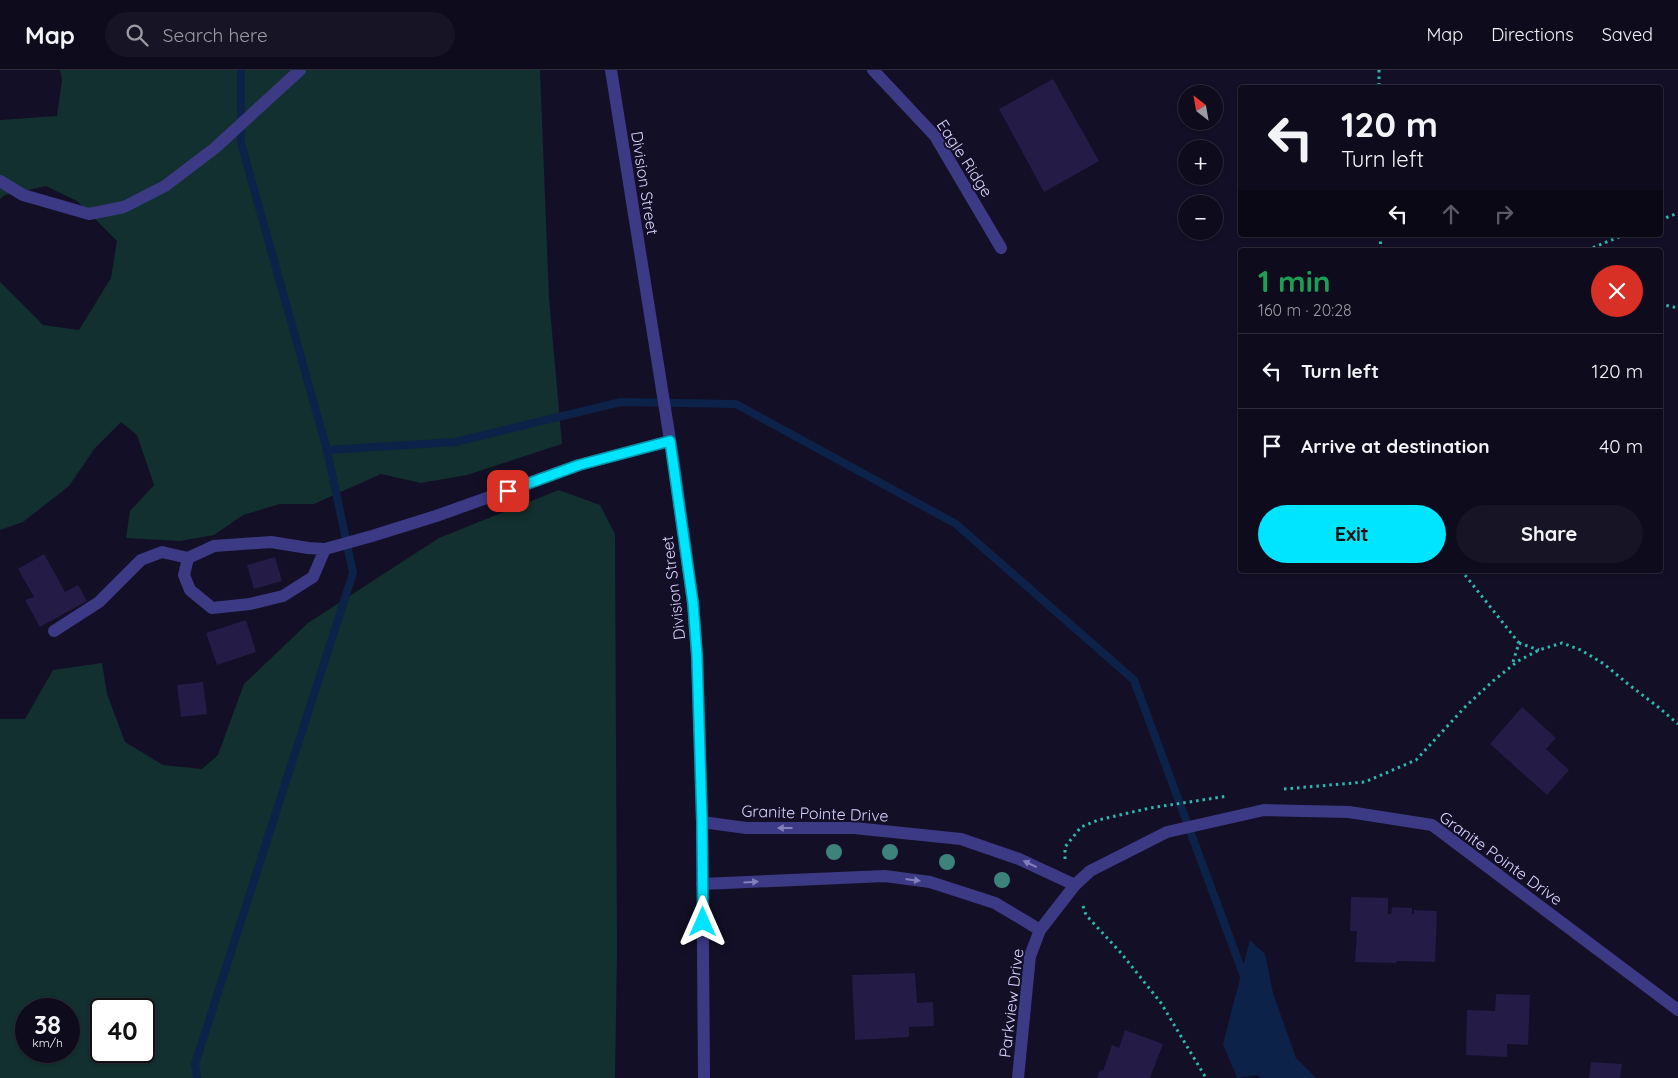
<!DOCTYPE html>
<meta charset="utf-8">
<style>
:root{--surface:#0e0b1c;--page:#171425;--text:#f1f3f6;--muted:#9b9ba3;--line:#2e2b3b;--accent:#00e5ff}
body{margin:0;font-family:Quicksand,sans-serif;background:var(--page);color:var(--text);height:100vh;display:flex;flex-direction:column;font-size:19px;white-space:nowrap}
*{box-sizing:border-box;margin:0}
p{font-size:16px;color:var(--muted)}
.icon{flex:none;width:28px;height:28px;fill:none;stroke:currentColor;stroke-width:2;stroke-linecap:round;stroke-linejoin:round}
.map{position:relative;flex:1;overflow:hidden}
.drawer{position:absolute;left:1238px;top:178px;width:425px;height:325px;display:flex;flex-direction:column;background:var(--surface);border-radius:5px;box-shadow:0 1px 4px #0004,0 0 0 1px var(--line)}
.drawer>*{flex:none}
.guide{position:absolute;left:1238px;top:15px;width:425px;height:152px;border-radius:5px;box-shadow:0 1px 4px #0004,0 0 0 1px var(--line);background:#0e0b1c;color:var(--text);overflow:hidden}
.needle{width:32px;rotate:329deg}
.buttons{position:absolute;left:1178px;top:15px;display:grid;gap:10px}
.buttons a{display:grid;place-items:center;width:45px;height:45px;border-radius:50%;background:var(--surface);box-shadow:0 1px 4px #0004,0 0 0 1px var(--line);font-size:25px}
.speed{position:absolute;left:15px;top:928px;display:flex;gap:10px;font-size:25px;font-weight:700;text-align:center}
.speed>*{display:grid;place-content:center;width:65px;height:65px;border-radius:50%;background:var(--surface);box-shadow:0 1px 4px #0004,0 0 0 1px var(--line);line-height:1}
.speed small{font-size:12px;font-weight:400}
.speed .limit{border:2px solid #111;border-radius:8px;background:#fff;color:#111}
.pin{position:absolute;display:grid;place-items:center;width:42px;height:42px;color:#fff;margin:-21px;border-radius:10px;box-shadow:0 2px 8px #0006}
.me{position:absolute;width:55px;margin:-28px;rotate:0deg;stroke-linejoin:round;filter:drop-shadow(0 0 4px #0008)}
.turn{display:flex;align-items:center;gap:18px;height:105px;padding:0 20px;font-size:22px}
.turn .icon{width:65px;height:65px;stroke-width:2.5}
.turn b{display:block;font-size:35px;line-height:42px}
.lanes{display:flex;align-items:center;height:48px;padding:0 20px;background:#0003;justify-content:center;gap:25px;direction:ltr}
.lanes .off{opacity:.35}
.round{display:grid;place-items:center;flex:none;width:52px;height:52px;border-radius:26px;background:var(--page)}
.head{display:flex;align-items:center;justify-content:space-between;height:85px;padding:0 20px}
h1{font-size:30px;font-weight:700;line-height:38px;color:#1e9e55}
.cta{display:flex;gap:10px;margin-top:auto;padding:10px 20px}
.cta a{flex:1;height:58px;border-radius:30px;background:var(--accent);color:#111;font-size:20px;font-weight:700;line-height:58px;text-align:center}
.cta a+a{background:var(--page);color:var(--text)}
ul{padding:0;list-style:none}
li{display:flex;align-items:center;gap:15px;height:75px;padding:0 20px;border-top:1px solid var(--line)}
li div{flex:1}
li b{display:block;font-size:19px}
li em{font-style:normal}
header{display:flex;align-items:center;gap:30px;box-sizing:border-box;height:70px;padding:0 25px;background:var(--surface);border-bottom:1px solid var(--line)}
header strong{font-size:24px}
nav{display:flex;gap:28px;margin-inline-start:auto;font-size:18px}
.search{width:350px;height:45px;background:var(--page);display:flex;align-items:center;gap:12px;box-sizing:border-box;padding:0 18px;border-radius:28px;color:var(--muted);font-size:19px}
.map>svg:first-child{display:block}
</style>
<header>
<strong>Map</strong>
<div class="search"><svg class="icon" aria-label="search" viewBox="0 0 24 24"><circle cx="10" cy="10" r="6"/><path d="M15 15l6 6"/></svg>Search here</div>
<nav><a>Map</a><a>Directions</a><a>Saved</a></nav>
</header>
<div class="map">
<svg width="1678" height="1008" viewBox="0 0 1678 1008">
<rect width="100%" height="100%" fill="#130f26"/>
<g fill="#12302f" fill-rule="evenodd">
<path d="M60,0H540L549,228L562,374L467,405L421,413L381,404L314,434H280L243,445L214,465L180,471L126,468L130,441L154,415L137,365L121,352L95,378L69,416L23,452L0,460V212L43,255L79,260L111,208L117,171L77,131L46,116L5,125L0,129V50L57,46L62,10Z"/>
<path d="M559,420L600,435L615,464L617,882L615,1008H0V649H25L53,600L102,593L107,624L125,672L163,695L202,699L218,685L244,614L308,553L439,468ZM26,939H69V981H26ZM101,939H144V981H101Z"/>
</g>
<path fill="#0c2248" d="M1250,870L1265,884L1273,923L1296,988L1316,1008H1262L1257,1005L1237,1008L1223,974Z"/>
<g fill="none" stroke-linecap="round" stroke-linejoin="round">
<g stroke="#0c2248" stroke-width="8">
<path d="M327,380L455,372L621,332L736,334L956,454L1134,610L1245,909"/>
<path d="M197,1008L195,994L353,503L327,380L241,73V0"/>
</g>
</g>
<g fill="#241b47">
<path d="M1053,9L1099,91L1044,122L999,39Z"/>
<path d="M44,484L65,522L78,515L87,531L40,557L25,530L34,527L18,499Z"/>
<path d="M275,487L282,511L254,519L247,495Z"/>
<path d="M246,550L256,582L217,595L206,563Z"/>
<path d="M203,612L207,644L181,647L177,615Z"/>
<path d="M1522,637L1556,668L1546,679L1569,700L1547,725L1490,674Z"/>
<path d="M1351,827L1388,828V844H1391L1392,837L1412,838V844H1414V840L1437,841L1435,892L1397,891L1396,893L1355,892L1357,861H1350Z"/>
<path d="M915,903L917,933L933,932L934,956L909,957V967L855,970L852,905Z"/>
<path d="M1496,924L1530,925L1528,975L1507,974V987L1466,985L1467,940L1495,941Z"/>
<path d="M1125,960L1163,974L1150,1008H1097L1100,1000L1103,1001L1112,975L1119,978Z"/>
<path d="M1591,992L1622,994L1620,1008H1589Z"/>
</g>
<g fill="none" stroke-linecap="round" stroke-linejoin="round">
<g stroke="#2fb8b0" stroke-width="3" stroke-dasharray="2.5 4" stroke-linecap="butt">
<path d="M1379,0V18"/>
<path d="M1660,150L1678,143"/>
<path d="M1380,165L1381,180"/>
<path d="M1587,180L1624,165"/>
<path d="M1660,234L1678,238"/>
<path d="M1461,500L1519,573L1512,595"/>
<path d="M1519,573L1539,580"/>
<path d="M1284,719L1365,712L1416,690L1466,636L1493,611L1518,591L1539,580L1562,573L1581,580L1604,594L1628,614L1657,636L1678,654"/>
<path d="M1065,789V777L1081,757L1098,750L1150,738L1228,726"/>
<path d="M1083,836L1086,845L1121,883L1161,933L1206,1008"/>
</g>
<g stroke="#3d3a85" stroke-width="12">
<path d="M873,0L935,66L1001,178"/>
<path d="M0,111L23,125L89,144L124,137L165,116L215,78L300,0"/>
<path d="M325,479L313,507L283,526L250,534L212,538L190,520L184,505L188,488L214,476L271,472L308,478L325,479L372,466L436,446L579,395L670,371"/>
<path d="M54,561L99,532L141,490L162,482L188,488"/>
</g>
<g stroke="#3d3a85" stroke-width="12">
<path d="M702,752L746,758H854L961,769L1019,789L1075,815"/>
<path d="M702,814L885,806L930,812L995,833L1040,860"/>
<path d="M1018,1008L1030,886L1040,860L1075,815L1090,801L1167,762L1264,740L1349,742L1432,755L1678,940"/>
</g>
<path stroke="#3d3a85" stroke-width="12" d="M611,0L674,395L693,533L697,587L702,752L704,1008"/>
</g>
<g fill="#3d827b">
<circle cx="834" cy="782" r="8"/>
<circle cx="890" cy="782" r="8"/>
<circle cx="947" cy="792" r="8"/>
<circle cx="1002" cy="810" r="8"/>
</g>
<defs><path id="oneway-solid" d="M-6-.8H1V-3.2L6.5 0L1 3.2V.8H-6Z" transform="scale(1.25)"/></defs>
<g fill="#837fbc">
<use href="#oneway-solid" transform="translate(785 758) rotate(180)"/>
<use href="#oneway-solid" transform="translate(1030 794) rotate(-155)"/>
<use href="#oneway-solid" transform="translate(913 810) rotate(7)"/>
<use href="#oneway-solid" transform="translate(751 812) rotate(-3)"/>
</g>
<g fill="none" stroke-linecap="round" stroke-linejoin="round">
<g stroke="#0095a6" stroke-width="12">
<path id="route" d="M508,421L579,395L670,371L693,533L697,586L702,752L703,852"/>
</g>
<use href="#route" stroke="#00e5ff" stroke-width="9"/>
</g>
<g text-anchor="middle" stroke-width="4" stroke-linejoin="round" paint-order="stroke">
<g font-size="16" fill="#d9d4ff" stroke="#130f26">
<text transform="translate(965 88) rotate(57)" y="6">Eagle Ridge</text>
<text transform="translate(645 113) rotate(81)" y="6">Division Street</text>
<text transform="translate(673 518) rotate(-97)" y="6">Division Street</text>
<text transform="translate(815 743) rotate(2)" y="6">Granite Pointe Drive</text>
<text transform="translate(1501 788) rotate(36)" y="6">Granite Pointe Drive</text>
<text transform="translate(1011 933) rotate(-83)" y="6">Parkview Drive</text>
</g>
</g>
</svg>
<div class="buttons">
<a><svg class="needle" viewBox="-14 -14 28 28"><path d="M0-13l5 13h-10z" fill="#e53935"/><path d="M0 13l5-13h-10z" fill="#9b9ba3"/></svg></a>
<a>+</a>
<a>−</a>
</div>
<div class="speed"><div>38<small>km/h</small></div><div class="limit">40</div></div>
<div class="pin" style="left:508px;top:421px;background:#d93025"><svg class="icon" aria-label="arrive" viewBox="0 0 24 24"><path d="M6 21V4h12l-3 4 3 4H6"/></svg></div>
<svg class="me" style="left:703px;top:852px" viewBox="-20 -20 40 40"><path d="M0-17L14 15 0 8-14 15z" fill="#00e5ff" stroke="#fff" stroke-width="4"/></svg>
<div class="guide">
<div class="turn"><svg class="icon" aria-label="left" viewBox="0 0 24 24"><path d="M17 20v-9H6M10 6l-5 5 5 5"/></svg><div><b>120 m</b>Turn left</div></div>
<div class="lanes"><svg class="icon" aria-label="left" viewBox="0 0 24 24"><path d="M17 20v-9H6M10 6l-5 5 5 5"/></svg><svg class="icon off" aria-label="ahead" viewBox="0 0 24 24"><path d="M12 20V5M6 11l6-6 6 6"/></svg><svg class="icon off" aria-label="right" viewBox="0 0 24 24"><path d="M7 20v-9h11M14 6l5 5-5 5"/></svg></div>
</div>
<section class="drawer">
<div class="head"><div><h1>1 min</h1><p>160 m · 20:28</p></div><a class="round" style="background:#d93025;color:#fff"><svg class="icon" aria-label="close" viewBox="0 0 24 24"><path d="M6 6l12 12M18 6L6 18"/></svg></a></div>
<ul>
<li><svg class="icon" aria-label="left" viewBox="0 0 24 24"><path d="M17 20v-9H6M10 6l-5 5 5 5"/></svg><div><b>Turn left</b></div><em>120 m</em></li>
<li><svg class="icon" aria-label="arrive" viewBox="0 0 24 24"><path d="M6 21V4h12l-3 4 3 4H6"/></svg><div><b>Arrive at destination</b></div><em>40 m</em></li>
</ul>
<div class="cta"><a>Exit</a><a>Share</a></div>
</section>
</div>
